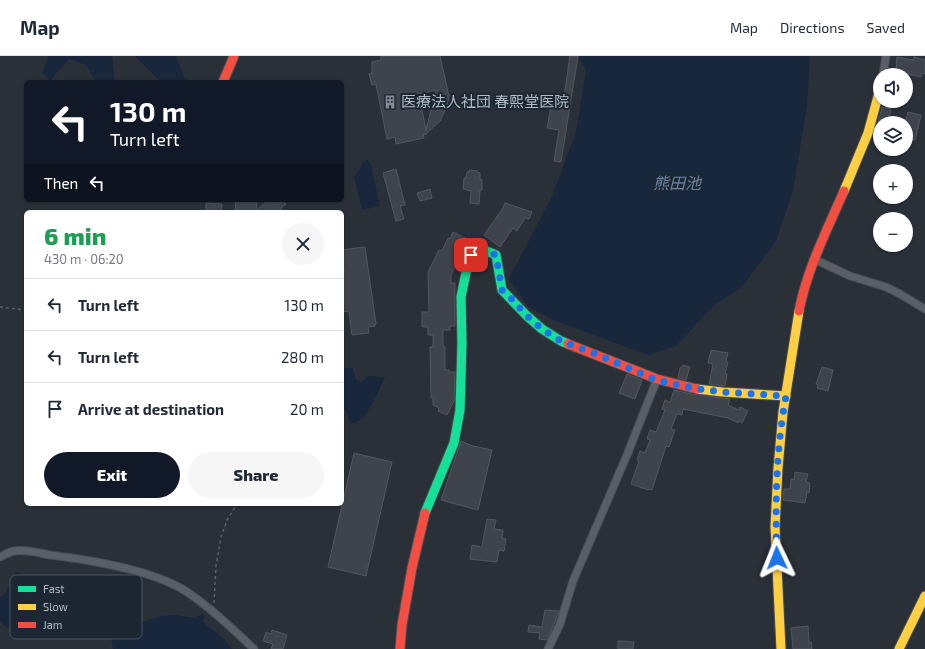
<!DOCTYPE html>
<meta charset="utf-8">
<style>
:root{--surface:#fff;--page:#f6f6f7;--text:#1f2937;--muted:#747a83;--line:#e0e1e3;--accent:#111827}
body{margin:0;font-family:"Exo 2","Noto Sans JP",sans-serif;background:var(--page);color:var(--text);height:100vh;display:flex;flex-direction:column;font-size:15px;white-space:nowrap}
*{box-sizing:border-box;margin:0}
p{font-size:13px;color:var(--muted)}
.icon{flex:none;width:22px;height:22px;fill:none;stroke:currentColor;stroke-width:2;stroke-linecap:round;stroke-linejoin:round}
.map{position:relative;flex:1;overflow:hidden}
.side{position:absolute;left:24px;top:154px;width:320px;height:296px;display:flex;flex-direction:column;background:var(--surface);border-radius:6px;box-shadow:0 1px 3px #0004}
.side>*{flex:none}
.guide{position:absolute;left:24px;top:24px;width:320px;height:122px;border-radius:6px;box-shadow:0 1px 3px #0004;background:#111827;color:#fff;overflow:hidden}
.fabs{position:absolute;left:873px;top:12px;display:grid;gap:8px}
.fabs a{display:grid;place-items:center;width:40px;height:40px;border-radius:50%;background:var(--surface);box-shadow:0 1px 3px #0004;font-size:20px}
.pin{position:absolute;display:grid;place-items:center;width:34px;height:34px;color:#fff;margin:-17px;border-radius:8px;box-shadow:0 2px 6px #0006}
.me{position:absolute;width:44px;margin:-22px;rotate:358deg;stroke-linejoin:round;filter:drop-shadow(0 0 3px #0008)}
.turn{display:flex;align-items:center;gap:14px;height:84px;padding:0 20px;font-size:18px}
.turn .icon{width:52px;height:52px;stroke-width:2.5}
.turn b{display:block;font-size:28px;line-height:34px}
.then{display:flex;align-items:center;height:38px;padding:0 20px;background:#0003;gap:8px;font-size:15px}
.round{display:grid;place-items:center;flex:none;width:42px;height:42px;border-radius:21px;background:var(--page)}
.overview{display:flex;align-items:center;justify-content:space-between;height:68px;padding:0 20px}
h1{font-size:24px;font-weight:800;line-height:30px;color:#1e9e55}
.primary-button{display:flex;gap:8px;margin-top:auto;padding:8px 20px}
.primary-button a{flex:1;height:46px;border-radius:24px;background:var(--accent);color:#fff;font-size:16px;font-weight:800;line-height:46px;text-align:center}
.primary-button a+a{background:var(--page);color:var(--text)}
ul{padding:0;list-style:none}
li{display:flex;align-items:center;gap:12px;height:52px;padding:0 20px;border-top:1px solid var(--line)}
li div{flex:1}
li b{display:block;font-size:15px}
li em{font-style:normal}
header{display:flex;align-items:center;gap:24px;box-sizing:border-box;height:56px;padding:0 20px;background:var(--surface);border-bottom:1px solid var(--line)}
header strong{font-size:19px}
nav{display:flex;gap:22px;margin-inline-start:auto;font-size:14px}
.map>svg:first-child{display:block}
</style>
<header>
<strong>Map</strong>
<nav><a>Map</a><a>Directions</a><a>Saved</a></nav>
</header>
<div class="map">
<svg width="925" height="593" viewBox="0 0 925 593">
<rect width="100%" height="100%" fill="#2a3038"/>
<g fill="#19273c">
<path d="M49,0H112L115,26H96L86,9L69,3L50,25L42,16Z"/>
<path d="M135,0H176L185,23L189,26H161Z"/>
<path d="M577,0H810L807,50L793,135L776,185L742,231L714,249L676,290L648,299L556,265L528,251L509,223L552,140L576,76L586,14Z"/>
<path d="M368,104L371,109L380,150L362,154L354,121L361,111L362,106Z"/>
<path d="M342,312H353L356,324L362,326L368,320L385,321C380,332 370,356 361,363C358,367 354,367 350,368L346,355L342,350Z"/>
<path d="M15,516L24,519L23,523L28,525L27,529L29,532L7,572L0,566V541L5,538L9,530L14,529L17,526Z"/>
<path d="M202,558L204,561L203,566L224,583L232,593H113L111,582L116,576L160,560L176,559L195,562Z"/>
</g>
<g fill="#3f444c" stroke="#52575f" fill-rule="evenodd">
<path d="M381,0H440L449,40L447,50L440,65L425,79V78H423L424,82L396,88L395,81L387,83L376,28L372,29L369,18L372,17V6L381,4ZM436,34L426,74L419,38Z"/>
<path d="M570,0H578L561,106L554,105L559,74L547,72L552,45L563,47Z"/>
<path d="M897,1L913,4L914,1L925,4V18L922,17L921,21L896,15Z"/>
<path d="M882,51L891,53L888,67H878Z"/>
<path d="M908,56L921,59L915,84L906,82V61H907Z"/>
<path d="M396,113L405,149L400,150L404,163L396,165L383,117Z"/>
<path d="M469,114L477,115V116L480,117V123L482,124V134H480L479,148L470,147L471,135L463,133L464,122H466L467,116H469Z"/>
<path d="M430,133L432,142L420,145L417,137Z"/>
<path d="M236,144H257L256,155L235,156Z"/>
<path d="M268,144H282L286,148L281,152V156L256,155Z"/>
<path d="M206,147L222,148L221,156H206Z"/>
<path d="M505,147L532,156L529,163L525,162L517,175L513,172L500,191L484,179L503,152Z"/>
<path d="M453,176L471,185L465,198L462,196L451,219V227H455V270H450V274H443V291H445V314H449V316H455L454,345L447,359L438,355L439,352L433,349V342H431L430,291H433V279H428V271H422V256H429L428,216L439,194L442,195L448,182L450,183Z"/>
<path d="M365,191L376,268L374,269L375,270L368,271L369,277L352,279L349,255L342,256V217L344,216L342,194Z"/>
<path d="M711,294L728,297L726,305L728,306L725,318H727L725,330L709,328L713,308L708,307Z"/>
<path d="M683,309L690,311L686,324L678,322L680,312Z"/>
<path d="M822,311L833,314L828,335L817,332L818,329L816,328Z"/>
<path d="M627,318L642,324L635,343L619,337Z"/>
<path d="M674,334L691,338L730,343L728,349L739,354L740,351L748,355L742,367L739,365L738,367L728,362L683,353L682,359L677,358L671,373L675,374L669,391L666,390L652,434L648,433V434L631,428L639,405L637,404L640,395L645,397L650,384L647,383L650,374L656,376L665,354L662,353L665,344L670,346Z"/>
<path d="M461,385L473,390L492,394L478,454L441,444Z"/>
<path d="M354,397L392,406L366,520L328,511Z"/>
<path d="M795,416L808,418L806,426L810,427L809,437L807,436L805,447L783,444L784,433H790L791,423L794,424Z"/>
<path d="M487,463L496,464L494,473L503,474L502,482L506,483L504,495L499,494L497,506L470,503L472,489L482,491Z"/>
<path d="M545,554L559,555L555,566L547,584L539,583L540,577L528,576L529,569L542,571Z"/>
<path d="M808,570L809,586H811L812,593H793L791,572Z"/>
<path d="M272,574L287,579L283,593H271L273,588L263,585L266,576L271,578Z"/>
<path d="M618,585H620L634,586L633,593H618Z"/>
</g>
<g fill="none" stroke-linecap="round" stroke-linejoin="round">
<g stroke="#484c55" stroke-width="9">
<g id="street">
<path d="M883,19L886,0"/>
<path d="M814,203L850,220L886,231L900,238L925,253"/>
<path d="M0,501C4,499 9,496 14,495C26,493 39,497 50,499C90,504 154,514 187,536C211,552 233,573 254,593"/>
<path d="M548,593L560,568L573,525L627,399L657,323"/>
</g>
</g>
<g stroke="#484c55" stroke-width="11">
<path id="fast" d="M425,457L454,387L460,354L462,287L461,241L468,207L471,199C483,192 484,194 496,199L502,234L527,260L542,273L561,285L568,288"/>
</g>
<g stroke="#484c55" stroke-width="11">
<g id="slow">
<path d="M844,135L868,77L880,33"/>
<path d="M697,333L722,336L786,340"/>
<path d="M781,593L775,471L778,412L783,356L799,255"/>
<path d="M899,593L925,540"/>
</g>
</g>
<g stroke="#484c55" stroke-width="11">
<g id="jam">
<path d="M223,26L234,0"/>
<path d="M799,255C807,213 827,174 844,135"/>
<path d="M568,288L657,323L697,333"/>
<path d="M400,593L402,569L412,512L425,457"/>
</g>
</g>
<g stroke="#5c6268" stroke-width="1.5" stroke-dasharray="3 3" stroke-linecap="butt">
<path d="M0,251L26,254"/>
<path d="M214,547L216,510L221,481L227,464L237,448"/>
</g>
<use href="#street" stroke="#5a5e66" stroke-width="7"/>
<use href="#fast" stroke="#16e098" stroke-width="9"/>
<use href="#slow" stroke="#ffcf43" stroke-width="9"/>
<use href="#jam" stroke="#f24e42" stroke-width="9"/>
</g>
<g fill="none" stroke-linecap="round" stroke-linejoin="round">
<path stroke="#1a73e8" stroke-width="7" stroke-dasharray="0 12.6" d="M471,199L480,194L487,195L496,199L502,234L509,240L527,260L542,273L561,285L596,298L656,324L692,332L722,336L786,340C776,393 775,448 777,502"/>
</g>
<defs>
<g id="building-bare" transform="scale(1.08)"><path d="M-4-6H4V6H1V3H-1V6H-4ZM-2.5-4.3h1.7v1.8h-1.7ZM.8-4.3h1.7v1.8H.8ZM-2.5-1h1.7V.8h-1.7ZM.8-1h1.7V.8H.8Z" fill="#848b96" stroke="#1d2633" stroke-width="2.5" paint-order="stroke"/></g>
</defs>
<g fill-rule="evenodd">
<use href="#building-bare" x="390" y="46"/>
</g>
<g text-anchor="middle" stroke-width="4" stroke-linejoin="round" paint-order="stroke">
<g font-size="15" fill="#b4bcc9" stroke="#1d2633" text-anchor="start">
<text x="401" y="51">医療法人社団 春熙堂医院</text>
</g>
<g font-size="16" font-style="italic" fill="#6d86a8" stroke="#1d2633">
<text x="677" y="133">熊田池</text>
</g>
</g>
<rect x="10" y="519" width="132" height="64" rx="6" fill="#1d2633" stroke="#4a5360" stroke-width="1"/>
<rect x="18" y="530" width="18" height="6" fill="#16e098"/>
<rect x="18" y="548" width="18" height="6" fill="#ffcf43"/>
<rect x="18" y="566" width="18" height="6" fill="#f24e42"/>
<g font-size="11" fill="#b4bcc9">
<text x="43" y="537">Fast</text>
<text x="43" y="555">Slow</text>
<text x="43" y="573">Jam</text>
</g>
</svg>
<div class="fabs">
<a><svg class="icon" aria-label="sound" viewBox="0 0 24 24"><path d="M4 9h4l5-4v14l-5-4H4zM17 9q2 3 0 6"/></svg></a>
<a><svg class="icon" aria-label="layers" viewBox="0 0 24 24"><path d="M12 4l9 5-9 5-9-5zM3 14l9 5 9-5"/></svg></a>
<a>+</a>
<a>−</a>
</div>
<div class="pin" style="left:471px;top:199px;background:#d93025"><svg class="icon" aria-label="arrive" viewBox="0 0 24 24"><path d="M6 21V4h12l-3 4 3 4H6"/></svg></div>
<svg class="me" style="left:777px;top:502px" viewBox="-20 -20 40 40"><path d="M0-17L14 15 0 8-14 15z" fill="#1a73e8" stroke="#fff" stroke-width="4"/></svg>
<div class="guide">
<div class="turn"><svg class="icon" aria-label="left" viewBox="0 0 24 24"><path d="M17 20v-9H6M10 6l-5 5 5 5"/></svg><div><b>130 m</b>Turn left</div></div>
<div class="then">Then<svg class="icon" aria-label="left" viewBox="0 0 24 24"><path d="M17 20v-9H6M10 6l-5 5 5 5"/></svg></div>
</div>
<section class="side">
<div class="overview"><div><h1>6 min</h1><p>430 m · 06:20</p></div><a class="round"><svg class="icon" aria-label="close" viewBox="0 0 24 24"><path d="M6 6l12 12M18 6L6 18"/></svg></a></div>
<ul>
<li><svg class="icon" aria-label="left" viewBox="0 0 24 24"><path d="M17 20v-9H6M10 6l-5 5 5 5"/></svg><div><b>Turn left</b></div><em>130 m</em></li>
<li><svg class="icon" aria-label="left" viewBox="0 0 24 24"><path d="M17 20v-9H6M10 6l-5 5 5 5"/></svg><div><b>Turn left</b></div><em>280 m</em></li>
<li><svg class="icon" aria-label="arrive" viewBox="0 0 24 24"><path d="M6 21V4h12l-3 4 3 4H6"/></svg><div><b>Arrive at destination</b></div><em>20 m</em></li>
</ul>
<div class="primary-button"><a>Exit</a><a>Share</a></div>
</section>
</div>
